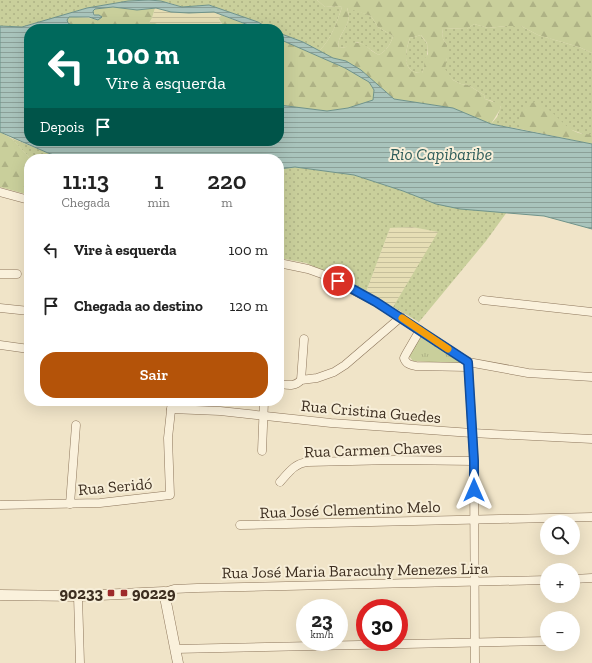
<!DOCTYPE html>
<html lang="pt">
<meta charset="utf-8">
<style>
:root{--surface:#fff;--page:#f2f2f2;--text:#222;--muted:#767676;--accent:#b45309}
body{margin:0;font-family:"Zilla Slab",serif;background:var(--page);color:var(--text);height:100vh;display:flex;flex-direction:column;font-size:15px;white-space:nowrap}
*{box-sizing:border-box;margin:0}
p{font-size:13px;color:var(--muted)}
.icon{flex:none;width:22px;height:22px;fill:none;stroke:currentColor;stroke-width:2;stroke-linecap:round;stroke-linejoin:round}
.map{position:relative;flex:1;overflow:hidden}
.side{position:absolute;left:24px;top:154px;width:260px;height:252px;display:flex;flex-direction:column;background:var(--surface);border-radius:16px;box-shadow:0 4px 16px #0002}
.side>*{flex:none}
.guide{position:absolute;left:24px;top:24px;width:260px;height:122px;border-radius:16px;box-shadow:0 4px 16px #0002;background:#00695c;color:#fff;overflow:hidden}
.buttons{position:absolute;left:540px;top:515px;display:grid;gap:8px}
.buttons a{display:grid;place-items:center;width:40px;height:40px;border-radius:50%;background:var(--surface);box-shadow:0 4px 16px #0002;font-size:20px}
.speed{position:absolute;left:296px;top:599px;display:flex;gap:8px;font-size:20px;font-weight:700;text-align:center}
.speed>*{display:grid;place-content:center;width:52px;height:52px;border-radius:50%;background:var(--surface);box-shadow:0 4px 16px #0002;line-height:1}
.speed small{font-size:10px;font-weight:400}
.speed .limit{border:6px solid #d22;background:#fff;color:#111}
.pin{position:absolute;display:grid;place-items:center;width:34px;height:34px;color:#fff;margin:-17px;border:2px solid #fff;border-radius:50%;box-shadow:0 1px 4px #0007}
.me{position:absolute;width:44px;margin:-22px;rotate:0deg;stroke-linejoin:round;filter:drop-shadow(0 0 3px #0008)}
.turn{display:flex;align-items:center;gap:14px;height:84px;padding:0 16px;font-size:18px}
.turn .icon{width:52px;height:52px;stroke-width:2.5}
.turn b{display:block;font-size:28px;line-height:34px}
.then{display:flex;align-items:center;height:38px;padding:0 16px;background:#0003;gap:8px;font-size:15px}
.eta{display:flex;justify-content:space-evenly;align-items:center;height:68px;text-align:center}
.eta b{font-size:24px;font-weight:600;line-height:28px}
.button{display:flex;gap:8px;margin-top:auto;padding:8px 16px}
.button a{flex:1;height:46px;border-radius:16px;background:var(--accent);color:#fff;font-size:16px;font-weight:600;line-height:46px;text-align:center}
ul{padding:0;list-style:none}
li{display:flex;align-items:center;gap:12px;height:56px;padding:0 16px}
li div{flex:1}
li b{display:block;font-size:15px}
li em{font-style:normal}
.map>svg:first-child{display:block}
</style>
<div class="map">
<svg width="592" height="663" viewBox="0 0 592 663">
<defs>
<pattern id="farmland-rules" width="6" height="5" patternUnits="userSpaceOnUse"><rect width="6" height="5" fill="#e6deb5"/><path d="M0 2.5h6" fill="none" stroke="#c6bf9b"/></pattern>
<pattern id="grass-dots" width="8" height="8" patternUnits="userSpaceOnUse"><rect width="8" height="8" fill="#c9cf9b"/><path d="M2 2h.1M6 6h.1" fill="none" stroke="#aeb285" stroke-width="1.8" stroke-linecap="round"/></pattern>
<pattern id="forest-firs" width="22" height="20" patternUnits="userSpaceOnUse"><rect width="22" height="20" fill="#c9cf9b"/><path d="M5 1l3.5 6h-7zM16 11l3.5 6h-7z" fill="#aeb285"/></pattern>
<pattern id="park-tufts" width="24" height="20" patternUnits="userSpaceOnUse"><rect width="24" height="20" fill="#c9cf9b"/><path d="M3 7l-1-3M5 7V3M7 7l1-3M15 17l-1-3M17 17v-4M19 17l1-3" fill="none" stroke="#aeb285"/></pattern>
<pattern id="water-rules" width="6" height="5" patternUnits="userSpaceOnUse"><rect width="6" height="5" fill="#a9c4bc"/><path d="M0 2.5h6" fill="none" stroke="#8ba098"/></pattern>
</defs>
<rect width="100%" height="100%" fill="#f0e4c8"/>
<g fill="url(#farmland-rules)">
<path d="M155,8H161L171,12L180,13L214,12L221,15L219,20L225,29H168L155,23H149L152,18Z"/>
<path d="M412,227L439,232L393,307L366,292L390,228Z"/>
</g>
<g fill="url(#grass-dots)">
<path d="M0,0H146L128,1L87,8L22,27L0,26Z"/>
<path d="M149,0H317L325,7L337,6L342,7C337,22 331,40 319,51L303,42L279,33V29H270L258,22L209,5L182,7L170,3Z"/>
<path d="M347,7L371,16L378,27L393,36C391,44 386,51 379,55C371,51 367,45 357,42L346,47L339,48C336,38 346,30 348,21C350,16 348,12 347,7Z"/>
<path d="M474,24L488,28L506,26H521L538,35L579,47L592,53V134L586,135L569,129L559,120L520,114V129L491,124L497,117L501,107L492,101L485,99L484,95L468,85L461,84L453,80L444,69L447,58V45L443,39L442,28L467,29Z"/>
<path d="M421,35C422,38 426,41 427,44C429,52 425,65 422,73C401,74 405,51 410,38Z"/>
<path d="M11,138L48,153L66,159H31Z"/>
<path d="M295,167L354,175L403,191L436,204L507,212L486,241L419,322L393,307L438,232L412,227L390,228L366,292L350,283L306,263L279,258V169Z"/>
</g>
<g fill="url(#forest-firs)" fill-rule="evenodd">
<path d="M317,0H592V53L579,47L538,35L521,26H506L488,28L474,24L467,29L442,28L443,39L447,45V58L445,69L453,80L461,84L468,85L484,95L485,99L499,104L501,108L491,124L453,108L394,99L361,70L346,61L333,58L319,51C331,40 337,22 342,7L337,6L325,7ZM347,8L371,16L378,27L393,36C391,44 386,51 379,55C366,49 366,40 349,43L346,47L339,48C336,38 346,30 348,21C350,16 348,12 347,8ZM421,35L427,43L428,54L425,58L424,67L422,73C401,74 405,51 410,38Z"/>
<path d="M113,7L137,10L155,8L152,18L149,23H155L168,29H74L75,27L68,23L67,20L69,17C79,17 88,17 98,20L93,11L95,9Z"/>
<path d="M221,15L259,29H225L219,19Z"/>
<path d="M279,39L345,68L362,78L369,82L374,90L373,100L348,108L327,111L279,105Z"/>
<path d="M535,102C539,104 543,106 546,108C563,119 568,136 592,134V144L520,129C519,115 519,106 535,102Z"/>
<path d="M0,132L11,138L31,159H29V195L0,187Z"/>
</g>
<path fill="url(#park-tufts)" d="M422,335L462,361L463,364L413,361L409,356L419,338Z"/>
<path fill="url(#water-rules)" stroke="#6f938a" d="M149,0L161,1L182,7L209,5L258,22L270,29H259L214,12L189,13L171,12L156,8L137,10L113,7L95,9L93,11L94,15H99L102,17L98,20L89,17H69L67,20L68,23L75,27L74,29H29V141H279V105L327,111L348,108L373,100L374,90L369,82L362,78L345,68L279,39V33L303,42L333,58L346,61L361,70L394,99L453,108L491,124L592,144V229L544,216L460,209L436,204L403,191L354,175L295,167L279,169V159H66L48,153L0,132V26L22,27L87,8L128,1Z"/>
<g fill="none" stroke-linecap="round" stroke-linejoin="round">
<g stroke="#8d765c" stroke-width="9">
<g id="minor">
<path d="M0,192L29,200"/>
<path d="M279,263L308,269L322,274L376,302L468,362L528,373L592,377"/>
<path d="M0,274H17"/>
<path d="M483,300L592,312"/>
<path d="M0,308L29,311"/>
<path d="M420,330L406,354L404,358C406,364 410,365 416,366L467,367"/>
<path d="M0,345L29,349"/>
<path d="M468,362L474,461L475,663"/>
<path d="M301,380L304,339"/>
<path d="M279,384C288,385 295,387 301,380L317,378L334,372L345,365L401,317"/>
<path d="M171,409L220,411L331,423L472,433L592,439"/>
<path d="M262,451L264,401"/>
<path d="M280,482C289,472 295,463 308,462L394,460L474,461"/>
<path d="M70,504L76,425"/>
<path d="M0,505L100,503L170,495L168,438L172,401"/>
<path d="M240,525L592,517"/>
<path d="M573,579L592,578"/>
<path d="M164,592L174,589L197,588L547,580"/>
<path d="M78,596L80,663"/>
<path d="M175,649L547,641"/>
</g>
</g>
<g stroke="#8d765c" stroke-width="11">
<path id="tertiary" d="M0,595L78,596L164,592L178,663"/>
</g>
<use href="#minor" stroke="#faf1dc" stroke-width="8"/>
<use href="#tertiary" stroke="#faf1dc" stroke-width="10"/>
</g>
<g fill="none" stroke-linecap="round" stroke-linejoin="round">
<g stroke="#114b97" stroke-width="10">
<path id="route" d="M338,281L376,302L468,362L474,461V490"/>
</g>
<use href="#route" stroke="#1a73e8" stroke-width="7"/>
<path stroke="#f59e0b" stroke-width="7" d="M402,318L448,349"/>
</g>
<g fill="#9e2a2b" stroke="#f7eed8" stroke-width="1.5">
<rect x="107" y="589" width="8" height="8" rx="2"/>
<rect x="120" y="589" width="8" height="8" rx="2"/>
</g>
<g text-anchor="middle" stroke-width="4" stroke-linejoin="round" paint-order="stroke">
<g font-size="16" fill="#3d2e20" stroke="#f7eed8">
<text transform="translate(371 411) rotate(5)" y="6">Rua Cristina Guedes</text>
<text transform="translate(373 449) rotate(-2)" y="6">Rua Carmen Chaves</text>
<text transform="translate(115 486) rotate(-5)" y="6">Rua Seridó</text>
<text transform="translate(350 509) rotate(-2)" y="6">Rua José Clementino Melo</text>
<text transform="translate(355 570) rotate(-1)" y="6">Rua José Maria Baracuhy Menezes Lira</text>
</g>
<g font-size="16" font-weight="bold" fill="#3d2e20" stroke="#f7eed8" text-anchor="end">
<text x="103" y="599">90233</text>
<text x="132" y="599" text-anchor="start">90229</text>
</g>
<g font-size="17" font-style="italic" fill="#2f5d5a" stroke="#f7eed8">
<text x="441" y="160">Rio Capibaribe</text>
</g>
</g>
</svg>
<div class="buttons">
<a><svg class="icon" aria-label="search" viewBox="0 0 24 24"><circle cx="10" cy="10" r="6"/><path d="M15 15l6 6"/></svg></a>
<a>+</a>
<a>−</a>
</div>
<div class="speed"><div>23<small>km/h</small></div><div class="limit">30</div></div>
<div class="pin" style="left:338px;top:281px;background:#d93025"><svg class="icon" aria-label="arrive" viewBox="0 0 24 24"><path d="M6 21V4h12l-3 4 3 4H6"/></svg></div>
<svg class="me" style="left:474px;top:490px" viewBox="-20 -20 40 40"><path d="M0-17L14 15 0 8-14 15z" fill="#1a73e8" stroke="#fff" stroke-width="4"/></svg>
<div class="guide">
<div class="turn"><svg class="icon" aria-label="left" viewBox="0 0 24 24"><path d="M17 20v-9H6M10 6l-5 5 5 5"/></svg><div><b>100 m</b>Vire à esquerda</div></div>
<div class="then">Depois<svg class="icon" aria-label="arrive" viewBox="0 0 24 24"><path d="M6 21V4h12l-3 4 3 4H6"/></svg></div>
</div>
<section class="side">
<div class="eta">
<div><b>11:13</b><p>Chegada</p></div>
<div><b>1</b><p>min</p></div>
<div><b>220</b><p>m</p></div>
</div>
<ul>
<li><svg class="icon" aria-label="left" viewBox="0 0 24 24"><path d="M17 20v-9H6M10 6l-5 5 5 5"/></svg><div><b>Vire à esquerda</b></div><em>100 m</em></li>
<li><svg class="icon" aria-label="arrive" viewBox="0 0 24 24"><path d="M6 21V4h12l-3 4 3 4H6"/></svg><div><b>Chegada ao destino</b></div><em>120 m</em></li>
</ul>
<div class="button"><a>Sair</a></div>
</section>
</div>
